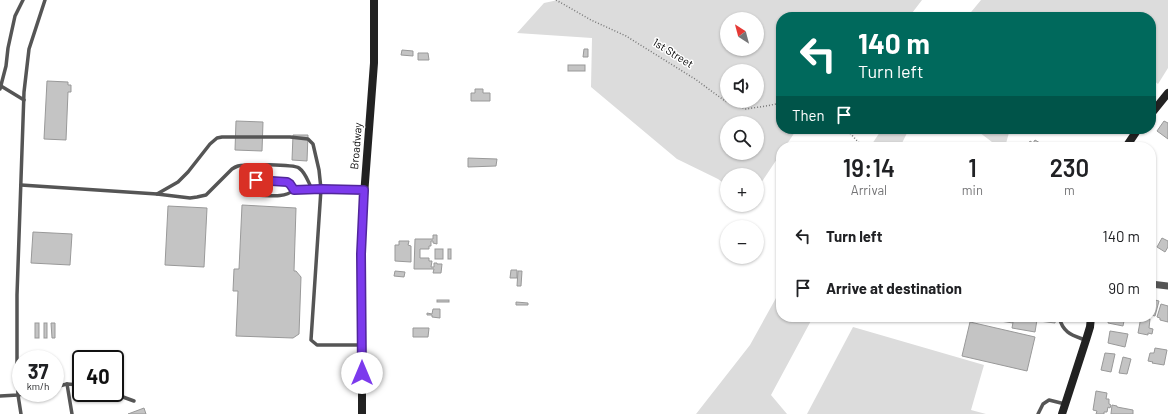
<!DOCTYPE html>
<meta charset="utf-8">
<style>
:root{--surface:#fff;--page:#f2f2f2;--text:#202124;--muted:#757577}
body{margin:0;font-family:Barlow,sans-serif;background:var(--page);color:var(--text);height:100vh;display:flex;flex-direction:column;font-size:15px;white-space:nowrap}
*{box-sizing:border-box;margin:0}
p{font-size:13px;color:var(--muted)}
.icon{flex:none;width:22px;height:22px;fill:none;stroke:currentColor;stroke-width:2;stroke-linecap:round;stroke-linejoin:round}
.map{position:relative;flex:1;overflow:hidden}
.details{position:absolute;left:776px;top:142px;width:380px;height:180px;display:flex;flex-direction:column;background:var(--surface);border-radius:16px;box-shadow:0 1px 3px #0004}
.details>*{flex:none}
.hud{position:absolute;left:776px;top:12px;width:380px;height:122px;border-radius:16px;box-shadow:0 1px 3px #0004;background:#00695c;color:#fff;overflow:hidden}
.needle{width:26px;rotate:324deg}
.tools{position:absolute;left:720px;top:12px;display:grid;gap:8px}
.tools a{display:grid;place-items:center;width:44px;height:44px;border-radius:50%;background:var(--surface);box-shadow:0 1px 3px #0004;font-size:20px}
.speed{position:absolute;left:12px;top:350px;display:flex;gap:8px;font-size:20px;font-weight:700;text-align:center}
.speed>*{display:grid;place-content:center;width:52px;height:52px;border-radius:50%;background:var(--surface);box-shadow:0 1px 3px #0004;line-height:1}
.speed small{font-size:10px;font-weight:400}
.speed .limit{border:2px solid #111;border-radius:6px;background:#fff;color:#111}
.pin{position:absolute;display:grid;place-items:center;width:34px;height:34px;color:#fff;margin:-17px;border-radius:8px;box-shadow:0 2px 6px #0006}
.me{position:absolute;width:44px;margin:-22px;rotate:0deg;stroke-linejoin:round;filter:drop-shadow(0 0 3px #0008)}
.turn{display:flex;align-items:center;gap:14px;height:84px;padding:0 16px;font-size:18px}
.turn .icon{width:52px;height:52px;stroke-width:2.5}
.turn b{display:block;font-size:28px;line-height:34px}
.then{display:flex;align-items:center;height:38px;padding:0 16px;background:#0003;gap:8px;font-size:15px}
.eta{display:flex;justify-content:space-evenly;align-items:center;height:68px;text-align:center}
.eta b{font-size:24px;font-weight:600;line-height:28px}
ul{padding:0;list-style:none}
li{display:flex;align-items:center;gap:12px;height:52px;padding:0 16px}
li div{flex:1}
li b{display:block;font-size:15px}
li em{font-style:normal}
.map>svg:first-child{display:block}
</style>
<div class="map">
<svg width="1168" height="414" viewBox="0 0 1168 414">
<rect width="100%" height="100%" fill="#fff"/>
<g fill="#dcdcdc" fill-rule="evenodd">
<path d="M558,0H922L909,17H781V129H797L785,147H781V153L757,189V175H727V186L718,179L677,159L591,87L592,38L517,33L544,3ZM727,19H757V49H727ZM727,71H757V101H727ZM727,123H757V153H727Z"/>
<path d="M981,0H1168V68L1158,84L1151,78V17H967Z"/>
<path d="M882,129H909L900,147H870Z"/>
<path d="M975,129H1010L1005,147H988L992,142Z"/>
<path d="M781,289V317H813L771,395L787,414H696L750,345Z"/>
<path d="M853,327L984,365L971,410L986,414H807Z"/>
</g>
<g fill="#c4c4c4" stroke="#999">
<path d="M584,49H588V57H583Z"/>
<path d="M402,50L413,51V56L401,55Z"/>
<path d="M418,53H428L429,60H418Z"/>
<rect x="568" y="65" width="17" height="6"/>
<path d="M47,81L68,82V85H71V92H68L66,140L44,139Z"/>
<path d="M475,89H483V93H490V101H471V93H475Z"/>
<path d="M236,121L263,122L262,151L235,150Z"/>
<path d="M1164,121L1168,123V139L1157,131Z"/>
<path d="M293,135H308L307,161L292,160Z"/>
<path d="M1035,140L1040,143L1038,146L1040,147H1027L1030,141L1033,143Z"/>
<path d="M468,158L497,159L496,166L468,167Z"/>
<path d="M242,205L296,208L294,271H296L301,277L299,334L293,338L236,336L238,291H233L234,269H239Z"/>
<path d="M168,206L207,208L204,267L165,265Z"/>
<path d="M33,232L72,234L70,265L31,263Z"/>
<path d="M433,235H437V244L433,243V241H431V246H429V249H420V258H429V261H432L431,267H434V263H437V264H442L441,273H433L434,269H414L415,239H433Z"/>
<path d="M1162,238L1168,241V247L1165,252L1157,247Z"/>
<path d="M399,241H409L408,245L411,246V262L395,261V245H399Z"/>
<rect x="435" y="249" width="8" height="10"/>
<rect x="448" y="249" width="3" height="10"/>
<path d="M511,270H517V278H510Z"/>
<path d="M395,271L405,272L404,277L394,276Z"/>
<path d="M518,271H522L521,286H517Z"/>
<path d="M1151,299L1159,301L1155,316L1151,315Z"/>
<rect x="437" y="300" width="12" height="2"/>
<path d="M516,302L528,303V305H516Z"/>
<path d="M1161,304L1168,306V322L1160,320V318L1157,317Z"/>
<path d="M433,309H440V318L432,317V315H427V313L432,314Z"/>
<path d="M1001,317H1014L1013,323L1000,321Z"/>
<path d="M1014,317L1037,320L1035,332L1012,328Z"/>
<path d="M1016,317H1039V321Z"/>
<path d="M1039,317H1056L1055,323L1039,321Z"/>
<path d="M1109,317H1129L1128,321H1124L1123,326L1108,323Z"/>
<path d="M1141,317L1150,319L1149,328L1153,329L1152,334L1148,333V335L1138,333Z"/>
<path d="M970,322L1035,337L1027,371L962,356Z"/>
<rect x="35" y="323" width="4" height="15"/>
<rect x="44" y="323" width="3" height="15"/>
<path d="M51,323H55V338H52Z"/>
<path d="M413,328H429L428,337H413Z"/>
<path d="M1110,331L1128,334L1125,347L1108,343Z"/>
<path d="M1155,348L1167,350L1164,365L1152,363L1153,362L1148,361L1150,353H1154Z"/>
<path d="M1105,353L1115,354L1111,372L1101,370Z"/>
<path d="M1123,357L1131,359L1127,374L1119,373Z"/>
<path d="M1096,391L1107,393L1106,399H1109V404L1111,405L1110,408L1108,407L1107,412H1104V414H1096L1097,411L1093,410Z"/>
<path d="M1112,405L1117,406V407L1133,410V414H1111Z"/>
<path d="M144,408L146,414H128Z"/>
</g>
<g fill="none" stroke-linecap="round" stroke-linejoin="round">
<g stroke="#777" stroke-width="1.5" stroke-dasharray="1 2" stroke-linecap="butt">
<path d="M556,0L591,20L626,36L695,79L725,101L746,109L766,106L781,103"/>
<path d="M846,129L863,147"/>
</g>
<g stroke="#555" stroke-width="3.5">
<path d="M1,86L24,100"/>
<path d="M0,89L6,66L8,48L15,16L23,0"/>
<path d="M21,185L157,194L190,198L197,197L206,195L232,169C235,167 235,167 238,166C246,164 293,164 299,168C306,173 308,182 312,189"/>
<path d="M294,190L290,184L287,182L256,180L252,181L250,184C250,189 249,194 255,195C268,195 283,199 294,190L321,189L364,190"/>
<path d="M157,194L178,182L188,172L210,144L217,138L222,137H290L308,139L313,144L319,170L321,189L311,340L317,345H361"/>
<path d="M1059,317C1063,333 1072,335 1085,340"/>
<path d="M67,384L72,414"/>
<path d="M55,387L67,384L81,385"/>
<path d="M112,393L134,401"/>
<path d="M0,396L18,395L28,393"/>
<path d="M21,414L18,395L17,368V295L24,92L29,49L45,0"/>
<path d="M1038,414L1043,404L1049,400L1065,404"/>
</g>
<path stroke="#555" stroke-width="7" d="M1151,284L1168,286"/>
<g stroke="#222" stroke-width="8">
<path d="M1151,114L1168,93"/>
<path d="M1126,147L1138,129"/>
<path d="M362,414V222L374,63V0"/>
<path d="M1062,414L1086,340L1090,327L1091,317"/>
</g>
</g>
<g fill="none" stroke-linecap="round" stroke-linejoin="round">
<g stroke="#51269a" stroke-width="10">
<path id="route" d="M256,180L287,182L290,184L294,190L321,189L364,190L361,254L362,373"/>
</g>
<use href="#route" stroke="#7c3aed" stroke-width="7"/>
</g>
<g text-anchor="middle" stroke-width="3" stroke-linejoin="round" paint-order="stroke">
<g font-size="11" fill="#000" stroke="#fff">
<text transform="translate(673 53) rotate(32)" y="4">1st Street</text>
<text transform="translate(356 146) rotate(-85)" y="4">Broadway</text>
</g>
</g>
</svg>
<div class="tools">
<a><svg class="needle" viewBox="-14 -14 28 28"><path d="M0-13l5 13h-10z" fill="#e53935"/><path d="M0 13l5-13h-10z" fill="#757577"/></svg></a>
<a><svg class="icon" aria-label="sound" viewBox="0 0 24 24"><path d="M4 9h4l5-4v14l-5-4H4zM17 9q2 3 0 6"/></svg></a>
<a><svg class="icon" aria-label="search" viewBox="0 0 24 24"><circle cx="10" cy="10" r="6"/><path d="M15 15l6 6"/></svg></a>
<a>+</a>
<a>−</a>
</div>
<div class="speed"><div>37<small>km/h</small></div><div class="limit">40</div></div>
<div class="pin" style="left:256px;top:180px;background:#d93025"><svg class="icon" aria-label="arrive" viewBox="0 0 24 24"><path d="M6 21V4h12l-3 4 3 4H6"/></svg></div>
<svg class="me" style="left:362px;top:373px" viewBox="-20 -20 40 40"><circle r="19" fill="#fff"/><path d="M0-13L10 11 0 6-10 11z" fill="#7c3aed"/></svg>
<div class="hud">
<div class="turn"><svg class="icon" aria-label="left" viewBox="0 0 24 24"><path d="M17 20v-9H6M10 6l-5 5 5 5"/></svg><div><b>140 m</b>Turn left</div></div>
<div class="then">Then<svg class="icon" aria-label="arrive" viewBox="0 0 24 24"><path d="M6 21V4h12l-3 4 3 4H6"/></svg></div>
</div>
<section class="details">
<div class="eta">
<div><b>19:14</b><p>Arrival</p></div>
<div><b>1</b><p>min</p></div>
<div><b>230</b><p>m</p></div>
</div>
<ul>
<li><svg class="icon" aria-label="left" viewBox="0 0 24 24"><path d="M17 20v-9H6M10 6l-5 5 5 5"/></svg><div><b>Turn left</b></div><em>140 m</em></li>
<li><svg class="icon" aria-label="arrive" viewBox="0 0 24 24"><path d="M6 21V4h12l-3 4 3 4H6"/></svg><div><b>Arrive at destination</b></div><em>90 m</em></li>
</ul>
</section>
</div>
